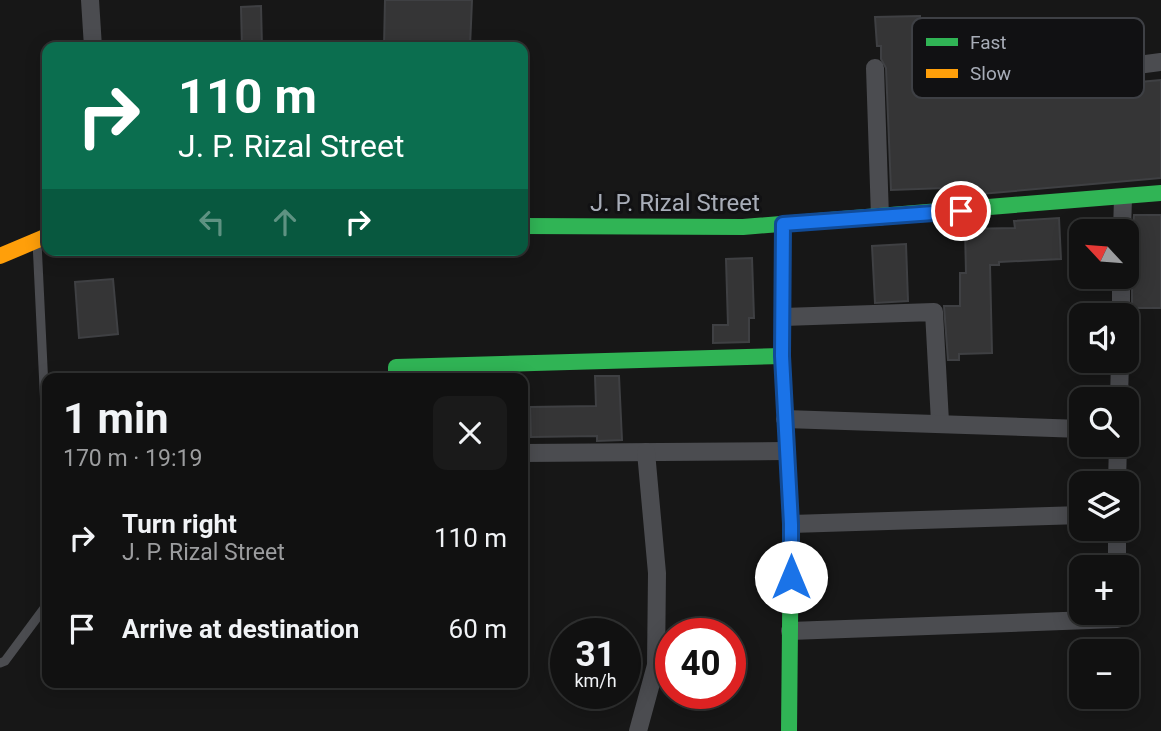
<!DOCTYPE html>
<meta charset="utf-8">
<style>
:root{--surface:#111;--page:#1a1a1a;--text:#f1f3f6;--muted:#9c9d9f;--line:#303131}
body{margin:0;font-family:Roboto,sans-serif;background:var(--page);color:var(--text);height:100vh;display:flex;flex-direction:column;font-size:26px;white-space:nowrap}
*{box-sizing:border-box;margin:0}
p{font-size:23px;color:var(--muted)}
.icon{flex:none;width:38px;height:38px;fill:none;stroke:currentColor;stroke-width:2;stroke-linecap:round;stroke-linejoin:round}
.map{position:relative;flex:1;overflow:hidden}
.sheet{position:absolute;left:42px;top:373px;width:486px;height:315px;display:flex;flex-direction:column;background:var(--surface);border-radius:14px;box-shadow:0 4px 18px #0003,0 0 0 2px var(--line)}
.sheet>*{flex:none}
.guide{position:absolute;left:42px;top:42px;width:486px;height:214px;border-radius:14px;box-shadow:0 4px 18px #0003,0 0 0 2px var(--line);background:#0b6e4f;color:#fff;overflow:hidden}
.needle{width:46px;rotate:296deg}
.controls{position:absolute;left:1069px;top:219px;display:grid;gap:14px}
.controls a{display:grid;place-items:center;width:70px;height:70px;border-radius:14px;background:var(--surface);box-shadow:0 4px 18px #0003,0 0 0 2px var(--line);font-size:35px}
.speed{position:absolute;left:550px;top:618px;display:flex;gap:14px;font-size:35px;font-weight:700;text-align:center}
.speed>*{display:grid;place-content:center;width:91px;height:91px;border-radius:50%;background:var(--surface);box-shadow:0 4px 18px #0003,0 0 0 2px var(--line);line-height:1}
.speed small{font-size:18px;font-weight:400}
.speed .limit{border:10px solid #d22;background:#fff;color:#111}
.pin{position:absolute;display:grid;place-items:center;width:60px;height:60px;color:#fff;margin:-30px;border:4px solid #fff;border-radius:50%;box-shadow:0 2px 7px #0007}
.me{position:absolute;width:77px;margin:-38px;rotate:0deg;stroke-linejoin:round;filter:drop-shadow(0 0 5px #0008)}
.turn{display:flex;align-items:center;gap:24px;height:147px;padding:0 21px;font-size:32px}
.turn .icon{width:91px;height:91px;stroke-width:2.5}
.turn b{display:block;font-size:49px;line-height:60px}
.lanes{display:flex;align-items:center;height:66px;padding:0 21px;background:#0003;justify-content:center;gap:35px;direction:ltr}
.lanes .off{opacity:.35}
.round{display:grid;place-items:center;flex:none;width:74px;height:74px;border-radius:14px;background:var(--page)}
.overview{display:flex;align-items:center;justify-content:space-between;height:119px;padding:0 21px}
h1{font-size:42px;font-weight:700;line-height:52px}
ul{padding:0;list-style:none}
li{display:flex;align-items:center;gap:21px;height:91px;padding:0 21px}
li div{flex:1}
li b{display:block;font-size:26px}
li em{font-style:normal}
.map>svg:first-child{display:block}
</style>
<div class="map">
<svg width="1161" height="731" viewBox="0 0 1161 731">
<rect width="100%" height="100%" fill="#171717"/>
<g fill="#353536" stroke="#3f4043" stroke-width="2">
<path d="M385,0H472L470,47H384Z"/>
<path d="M261,6L262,47H242L241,7Z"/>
<path d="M920,16L923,81H932V93L986,91L995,95L1057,88V95L1141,87L1140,82L1161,80V178L946,197V188L891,190L886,68L881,59V46H877L875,17Z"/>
<path d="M1134,215H1161V308H1132V276L1127,266V250H1131Z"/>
<path d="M1059,218L1061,259L999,262V265H990L992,353L959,354V360H948L944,306H960V273H966L965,229L1015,228L1014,221Z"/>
<path d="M906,244L908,301L875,303L872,246Z"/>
<path d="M752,258L754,318H749V342L713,343V325H728L726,259Z"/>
<path d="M113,279L118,334L79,338L75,282Z"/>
<path d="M595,376H619L622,440L597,441V436L531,437L530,407L596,406Z"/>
</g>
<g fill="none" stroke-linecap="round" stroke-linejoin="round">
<g stroke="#4b4c50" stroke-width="9">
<path d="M37,242L47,450"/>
<path d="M0,663L5,661L45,607L47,593"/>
</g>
<g stroke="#4b4c50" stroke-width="18">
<path d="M90,0L93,47"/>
<path d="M875,68L880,217"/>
<path d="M994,84L1161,62"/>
<path d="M1122,231L1123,198"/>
<path d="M1121,315V276"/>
<path d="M783,317L934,312L940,422"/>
<path d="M1119,399L1120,360"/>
<path d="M785,419L1082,429"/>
<path d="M523,453L785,451"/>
<path d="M1117,483L1118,444"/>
<path d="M791,524L1082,515"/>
<path d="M1117,528V567"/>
<path d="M790,631L1117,619V612"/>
<path d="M638,731L656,665L657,573L646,452"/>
</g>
<g stroke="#30b455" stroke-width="16">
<path d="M783,224L782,356L791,524L789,731"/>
<path d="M523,226L743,227L1161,193"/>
<path d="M396,378V367L782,356"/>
</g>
<path stroke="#ff9f0a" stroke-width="16" d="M0,256L47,236"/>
</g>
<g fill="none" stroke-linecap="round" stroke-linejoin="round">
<g stroke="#114b97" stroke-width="18">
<path id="route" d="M791,577V524L782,356L783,224L961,211"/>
</g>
<use href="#route" stroke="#1a73e8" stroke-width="12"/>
</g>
<g text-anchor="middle" stroke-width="6" stroke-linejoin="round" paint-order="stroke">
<g font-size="24" fill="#a8adb8" stroke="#111113">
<text x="675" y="211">J. P. Rizal Street</text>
</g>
</g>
<rect x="912" y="18" width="232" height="80" rx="10" fill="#111113" stroke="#3e4045" stroke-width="2"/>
<rect x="926" y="38" width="32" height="8" fill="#30b455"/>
<rect x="926" y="69" width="32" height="9" fill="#ff9f0a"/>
<g font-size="19" fill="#a8adb8">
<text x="970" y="49">Fast</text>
<text x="970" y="80">Slow</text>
</g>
</svg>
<div class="controls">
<a><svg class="needle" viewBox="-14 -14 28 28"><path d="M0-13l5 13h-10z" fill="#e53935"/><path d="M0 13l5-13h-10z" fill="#9c9d9f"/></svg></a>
<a><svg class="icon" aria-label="sound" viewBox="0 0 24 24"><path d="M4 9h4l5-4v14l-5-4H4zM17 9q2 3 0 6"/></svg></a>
<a><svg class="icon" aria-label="search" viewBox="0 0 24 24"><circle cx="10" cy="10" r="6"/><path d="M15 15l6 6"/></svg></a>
<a><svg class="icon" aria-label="layers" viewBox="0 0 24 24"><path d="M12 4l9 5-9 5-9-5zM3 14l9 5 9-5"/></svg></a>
<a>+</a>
<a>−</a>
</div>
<div class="speed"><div>31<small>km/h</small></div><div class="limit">40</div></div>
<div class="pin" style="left:961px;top:211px;background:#d93025"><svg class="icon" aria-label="arrive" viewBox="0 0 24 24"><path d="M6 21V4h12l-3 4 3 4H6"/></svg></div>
<svg class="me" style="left:791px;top:577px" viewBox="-20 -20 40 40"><circle r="19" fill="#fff"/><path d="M0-13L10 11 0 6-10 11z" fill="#1a73e8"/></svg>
<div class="guide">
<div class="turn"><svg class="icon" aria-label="right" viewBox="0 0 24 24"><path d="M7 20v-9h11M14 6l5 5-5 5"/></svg><div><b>110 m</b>J. P. Rizal Street</div></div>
<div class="lanes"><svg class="icon off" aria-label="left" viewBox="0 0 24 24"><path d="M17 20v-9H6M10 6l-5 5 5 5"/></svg><svg class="icon off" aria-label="ahead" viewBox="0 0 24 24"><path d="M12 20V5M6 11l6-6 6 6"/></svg><svg class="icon" aria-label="right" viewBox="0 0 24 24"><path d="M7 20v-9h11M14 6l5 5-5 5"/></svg></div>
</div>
<section class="sheet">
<div class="overview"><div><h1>1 min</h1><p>170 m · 19:19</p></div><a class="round"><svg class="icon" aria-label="close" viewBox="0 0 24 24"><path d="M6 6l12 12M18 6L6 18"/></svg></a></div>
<ul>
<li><svg class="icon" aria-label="right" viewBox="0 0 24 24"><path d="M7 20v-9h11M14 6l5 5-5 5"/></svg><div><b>Turn right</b><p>J. P. Rizal Street</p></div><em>110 m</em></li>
<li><svg class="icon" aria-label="arrive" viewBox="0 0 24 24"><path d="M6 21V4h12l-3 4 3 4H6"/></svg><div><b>Arrive at destination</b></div><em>60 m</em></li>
</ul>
</section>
</div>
